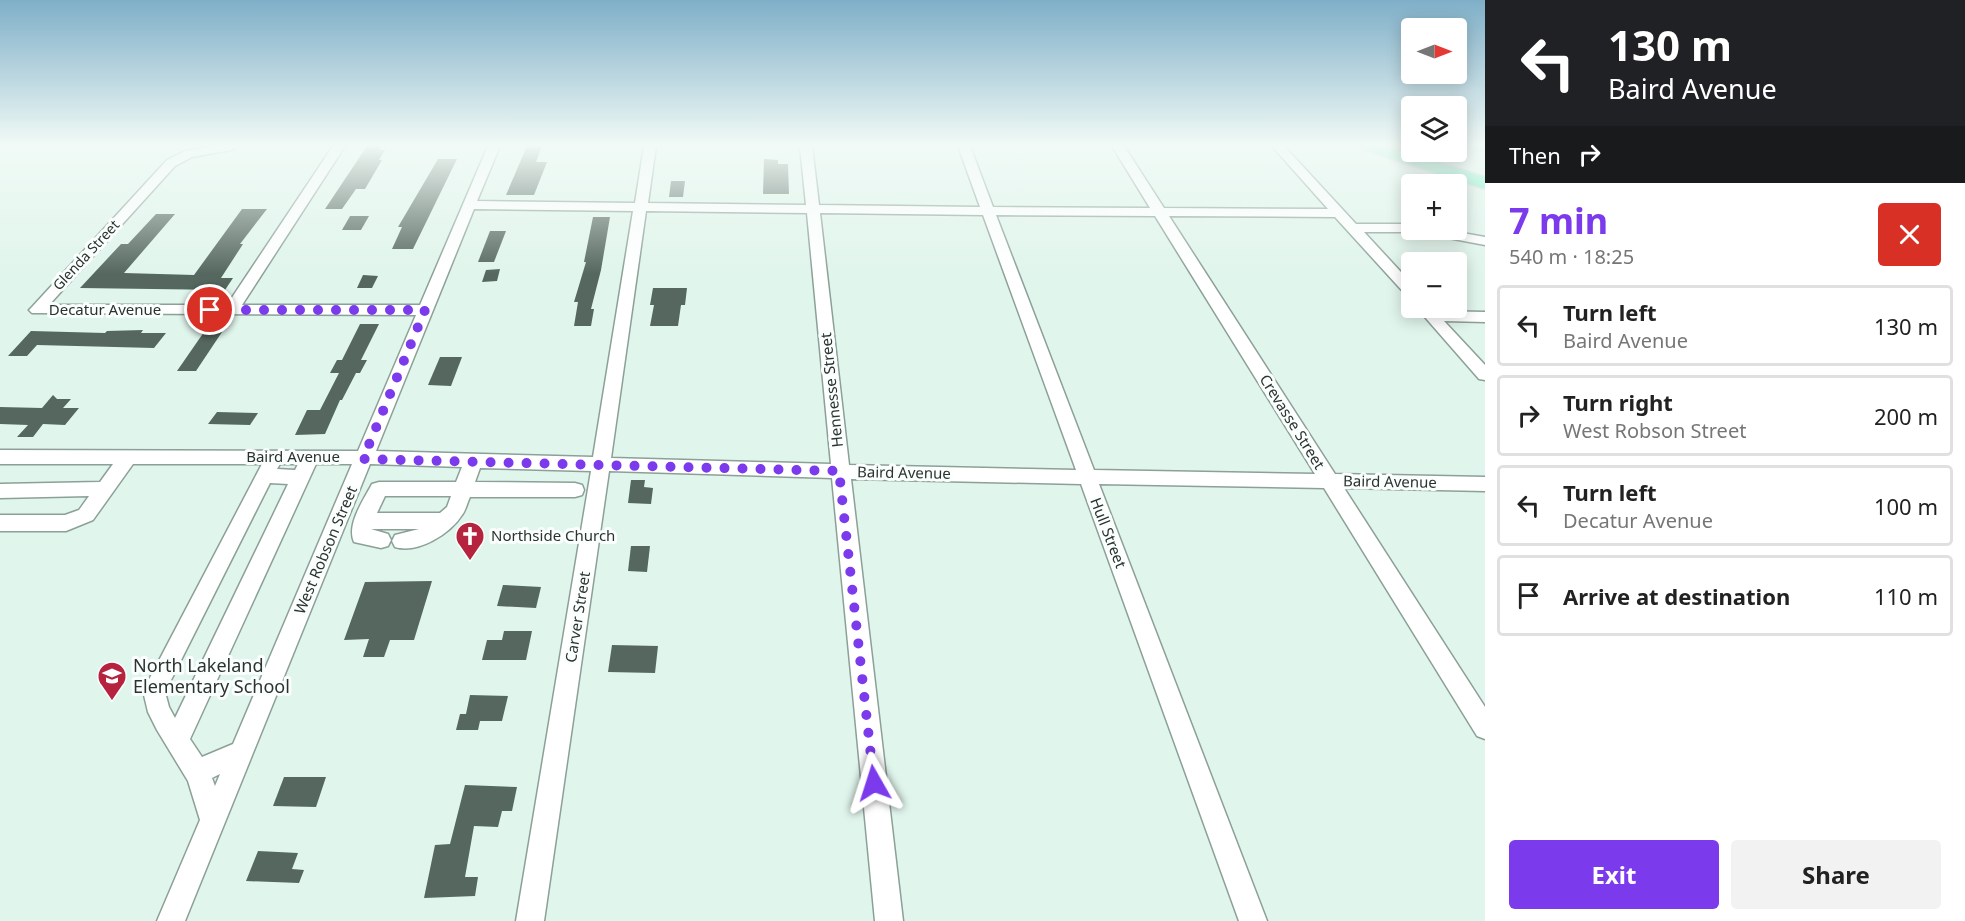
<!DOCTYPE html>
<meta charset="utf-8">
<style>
:root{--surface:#fff;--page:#f2f2f2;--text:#222;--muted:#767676;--line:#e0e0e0;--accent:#7c3aed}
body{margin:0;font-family:"Noto Sans",sans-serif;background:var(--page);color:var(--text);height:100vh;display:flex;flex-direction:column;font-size:22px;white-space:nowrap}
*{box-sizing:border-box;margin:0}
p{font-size:20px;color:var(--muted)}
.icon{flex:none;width:33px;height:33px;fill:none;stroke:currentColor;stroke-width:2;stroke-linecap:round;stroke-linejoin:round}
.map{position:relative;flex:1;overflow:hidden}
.drawer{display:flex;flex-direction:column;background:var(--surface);width:480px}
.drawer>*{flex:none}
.top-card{background:#202124;color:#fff;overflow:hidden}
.needle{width:39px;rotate:90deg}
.controls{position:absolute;left:1401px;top:18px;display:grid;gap:12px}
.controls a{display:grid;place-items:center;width:66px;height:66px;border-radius:6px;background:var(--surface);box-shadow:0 3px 15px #0003;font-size:30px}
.pin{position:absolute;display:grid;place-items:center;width:51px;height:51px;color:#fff;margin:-26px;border:3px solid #fff;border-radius:50%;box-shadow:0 2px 6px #0007}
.me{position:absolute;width:66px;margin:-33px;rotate:354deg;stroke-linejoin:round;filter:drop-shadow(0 0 4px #0008)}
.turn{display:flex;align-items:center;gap:21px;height:126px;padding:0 24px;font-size:27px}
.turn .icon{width:78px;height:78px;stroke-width:2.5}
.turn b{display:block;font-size:42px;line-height:51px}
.then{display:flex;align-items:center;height:57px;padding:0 24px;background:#0003;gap:12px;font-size:22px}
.round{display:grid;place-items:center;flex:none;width:63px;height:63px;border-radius:6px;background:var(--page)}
.summary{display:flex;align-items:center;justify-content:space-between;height:102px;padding:0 24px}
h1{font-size:36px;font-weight:700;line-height:45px;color:var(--accent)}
.action{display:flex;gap:12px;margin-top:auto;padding:12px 24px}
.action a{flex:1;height:69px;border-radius:6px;background:var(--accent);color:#fff;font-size:24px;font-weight:700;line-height:69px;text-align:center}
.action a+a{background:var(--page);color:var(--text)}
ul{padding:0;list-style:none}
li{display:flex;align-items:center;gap:18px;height:81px;margin:0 12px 9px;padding:0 12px;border:3px solid var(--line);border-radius:6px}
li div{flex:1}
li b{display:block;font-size:22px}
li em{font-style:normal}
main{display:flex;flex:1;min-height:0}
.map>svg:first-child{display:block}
</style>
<main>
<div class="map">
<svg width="1485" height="921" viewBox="0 0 1485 921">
<rect width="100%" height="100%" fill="#e0f5ec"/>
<g fill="#55675f">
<path d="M367,146H382L379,150H385L379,160H382L365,189H356L342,209H325Z"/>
<path d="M527,146H542L536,162H547L534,195H506Z"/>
<path d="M438,159H457L413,249H392L402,227H398Z"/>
<path d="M764,159L778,160V164H788L789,194H763Z"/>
<path d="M671,181H685L683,197H669Z"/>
<path d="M242,209H267L240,244H243L221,278H233L225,290L80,288L121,244H128L156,214H175L124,273L194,275Z"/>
<path d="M350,216H369L361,230H342Z"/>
<path d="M593,217H610L601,270L591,309H594L591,326H574L578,302H574L586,262H584Z"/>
<path d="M490,231H506L494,262H478Z"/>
<path d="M500,269L497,281L482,282L486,270Z"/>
<path d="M363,275L378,276L372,288H357Z"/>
<path d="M653,288H687L685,305H681L678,326H650L654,305H650Z"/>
<path d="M360,324H379L361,360H367L360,373H356L342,400H340L325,434L295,435L307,410H320L339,373H330L337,360H342Z"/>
<path d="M143,330L141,333H166L154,348L37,345L27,356H8L31,331L105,333L107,331Z"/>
<path d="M204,332H222L196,371H177Z"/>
<path d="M440,357H462L451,386L428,385Z"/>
<path d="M53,395L57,399H71L63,408H79L65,425L43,424L33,437H17L28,425L0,424V407L42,408Z"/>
<path d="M217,412L258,413L250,425L208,424Z"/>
<path d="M631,480H645L644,487L653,488L651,504L628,503Z"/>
<path d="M631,546H650L647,572L628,571Z"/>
<path d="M432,581L414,640H390L384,657H363L369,639L344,640L365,582Z"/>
<path d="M503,585L541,587L536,608L497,606Z"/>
<path d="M504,631H532L526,660H482L487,640H502Z"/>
<path d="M612,645L658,646L655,673L608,672Z"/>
<path d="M470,695L508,696L502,721H480L478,730H456L460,714H466Z"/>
<path d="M284,777H326L316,807L273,806Z"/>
<path d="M465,785L517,787L512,811H502L498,827L474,826L465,877H478L475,896L424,898L435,845L450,844Z"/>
<path d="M258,851L298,853L292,869L304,870L299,883L246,881Z"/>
</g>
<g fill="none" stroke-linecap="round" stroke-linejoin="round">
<g stroke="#8ca097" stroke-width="3">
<g id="minor">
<path d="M215,146H237L231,150L192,157L175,166L49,305H227L333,146H345L242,305H420L488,146H500L477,201L635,203L644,146H656L648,203L806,205L800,146H812L819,205L980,207L958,146H970L993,207L1150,208L1112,146H1124L1164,208L1328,209L1272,146H1284L1356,224H1412V230H1418L1412,232H1364L1412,284V297L1407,296L1335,217L1169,216L1335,474L1485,477V491L1344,488L1485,707V739L1477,736L1324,488L1099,484L1267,921H1239L1081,484L851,479L903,921H875L832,478L609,471L544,921H516L591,471L480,468L475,482L575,483L582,485L584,490L582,495L575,497H470C467,503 466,510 462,515C450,534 418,554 395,547L392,541L395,535L419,529H371L388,534L391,540L388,546L381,548L354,542C346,525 364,499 372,484L379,482H456L462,467L370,464L185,921H157L200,820L188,781L157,730L148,712L143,691L262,464H133L93,520L66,531H0V515H65L79,510L89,496L0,498V484L100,482L113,464H0V450L358,451L416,315L32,313L29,310L32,307L167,160L185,151ZM474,209L633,211L593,457L376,451ZM646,211L807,213L831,464L611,458ZM820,213L983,215L1076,470L849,465ZM996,215L1155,216L1315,474L1094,470ZM280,464H298L295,470L277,469ZM316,464H352L233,744L202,757L190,739ZM270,483L288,484L175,718L169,707L165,692ZM385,496H451L447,507L440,513H377ZM220,774L215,786L212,778Z"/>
<path d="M1420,230H1446L1485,237V245L1427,234Z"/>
<path d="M1417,308H1432L1435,311L1485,312V322L1444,321L1485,365V380L1479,379Z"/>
</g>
</g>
<g stroke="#d5d6d5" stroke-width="3">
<g id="highway">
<path d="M1362,146H1387L1485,177V189L1365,150Z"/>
<path d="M1471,146H1485V152L1474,150Z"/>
</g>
</g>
<use href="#minor" fill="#fff" fill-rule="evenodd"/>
<use href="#highway" fill="#67f0bf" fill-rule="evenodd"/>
</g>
<linearGradient id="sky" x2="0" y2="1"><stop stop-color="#7fafc8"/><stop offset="0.53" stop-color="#f1faf6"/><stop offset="1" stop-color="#f1faf6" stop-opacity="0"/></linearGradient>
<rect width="1485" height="274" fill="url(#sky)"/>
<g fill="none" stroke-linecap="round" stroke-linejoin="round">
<path stroke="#7c3aed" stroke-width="10" stroke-dasharray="0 18" d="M210,310H425L363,459L839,471L874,783"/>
</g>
<defs>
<g id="church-pin" transform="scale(1.5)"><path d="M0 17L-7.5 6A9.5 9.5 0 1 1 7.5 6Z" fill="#b5233f" stroke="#fafefc"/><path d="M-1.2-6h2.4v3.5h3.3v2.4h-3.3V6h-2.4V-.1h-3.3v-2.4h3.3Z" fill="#fff"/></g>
<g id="school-pin" transform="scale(1.5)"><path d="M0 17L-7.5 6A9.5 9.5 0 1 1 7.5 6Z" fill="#b5233f" stroke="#fafefc"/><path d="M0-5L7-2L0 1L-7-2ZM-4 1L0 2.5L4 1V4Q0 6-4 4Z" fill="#fff"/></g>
</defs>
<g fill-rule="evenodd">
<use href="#church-pin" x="470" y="536"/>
<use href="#school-pin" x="112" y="676"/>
</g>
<g text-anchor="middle" stroke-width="6" stroke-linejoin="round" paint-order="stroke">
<g font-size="14" fill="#2b332f" stroke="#fafefc">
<text transform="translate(86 255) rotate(-47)" y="5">Glenda Street</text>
</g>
<g font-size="15" fill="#2b332f" stroke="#fafefc">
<text x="105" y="315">Decatur Avenue</text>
<text transform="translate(832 390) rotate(-96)" y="5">Hennesse Street</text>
<text transform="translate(1292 422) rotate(58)" y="5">Crevasse Street</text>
<text x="293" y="462">Baird Avenue</text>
<text transform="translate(904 473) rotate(1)" y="5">Baird Avenue</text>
<text transform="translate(1390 482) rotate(1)" y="5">Baird Avenue</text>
<text transform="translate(1108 533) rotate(69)" y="5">Hull Street</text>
<text transform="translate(326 550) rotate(-67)" y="5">West Robson Street</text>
<text transform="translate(578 617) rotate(-81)" y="5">Carver Street</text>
</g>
<g font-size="15" fill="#2b332f" stroke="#fafefc" text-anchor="start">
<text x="491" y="541">Northside Church</text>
</g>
<g font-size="18" fill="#2b332f" stroke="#fafefc" text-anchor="start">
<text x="133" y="672">North Lakeland<tspan x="133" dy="21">Elementary School</tspan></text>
</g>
</g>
</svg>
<div class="controls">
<a><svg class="needle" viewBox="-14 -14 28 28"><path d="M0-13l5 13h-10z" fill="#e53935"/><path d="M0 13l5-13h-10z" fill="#767676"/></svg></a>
<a><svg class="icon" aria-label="layers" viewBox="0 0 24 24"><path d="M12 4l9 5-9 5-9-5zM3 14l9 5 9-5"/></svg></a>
<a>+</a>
<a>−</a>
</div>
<div class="pin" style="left:210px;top:310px;background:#d93025"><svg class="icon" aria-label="arrive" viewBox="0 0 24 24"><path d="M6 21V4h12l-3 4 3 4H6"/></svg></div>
<svg class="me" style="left:874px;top:783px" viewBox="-20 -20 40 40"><path d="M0-17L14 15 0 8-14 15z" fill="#7c3aed" stroke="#fff" stroke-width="4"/></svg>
</div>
<section class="drawer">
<div class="top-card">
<div class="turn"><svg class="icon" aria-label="left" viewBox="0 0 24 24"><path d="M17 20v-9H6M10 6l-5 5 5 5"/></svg><div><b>130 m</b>Baird Avenue</div></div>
<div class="then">Then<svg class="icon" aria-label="right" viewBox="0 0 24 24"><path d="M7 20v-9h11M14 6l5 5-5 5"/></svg></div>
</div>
<div class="summary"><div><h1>7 min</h1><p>540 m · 18:25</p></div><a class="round" style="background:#d93025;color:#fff"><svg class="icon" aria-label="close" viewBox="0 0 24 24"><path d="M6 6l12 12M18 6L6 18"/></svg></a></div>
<ul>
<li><svg class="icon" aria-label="left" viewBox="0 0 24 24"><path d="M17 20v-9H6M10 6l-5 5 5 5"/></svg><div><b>Turn left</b><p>Baird Avenue</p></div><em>130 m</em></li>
<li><svg class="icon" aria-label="right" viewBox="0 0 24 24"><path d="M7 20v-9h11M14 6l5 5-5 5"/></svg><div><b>Turn right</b><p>West Robson Street</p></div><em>200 m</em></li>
<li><svg class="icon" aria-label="left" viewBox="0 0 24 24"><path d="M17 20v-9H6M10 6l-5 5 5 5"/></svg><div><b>Turn left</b><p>Decatur Avenue</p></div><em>100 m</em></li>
<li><svg class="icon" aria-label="arrive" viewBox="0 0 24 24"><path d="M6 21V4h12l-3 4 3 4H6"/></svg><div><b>Arrive at destination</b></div><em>110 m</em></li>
</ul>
<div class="action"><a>Exit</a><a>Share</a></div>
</section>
</main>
